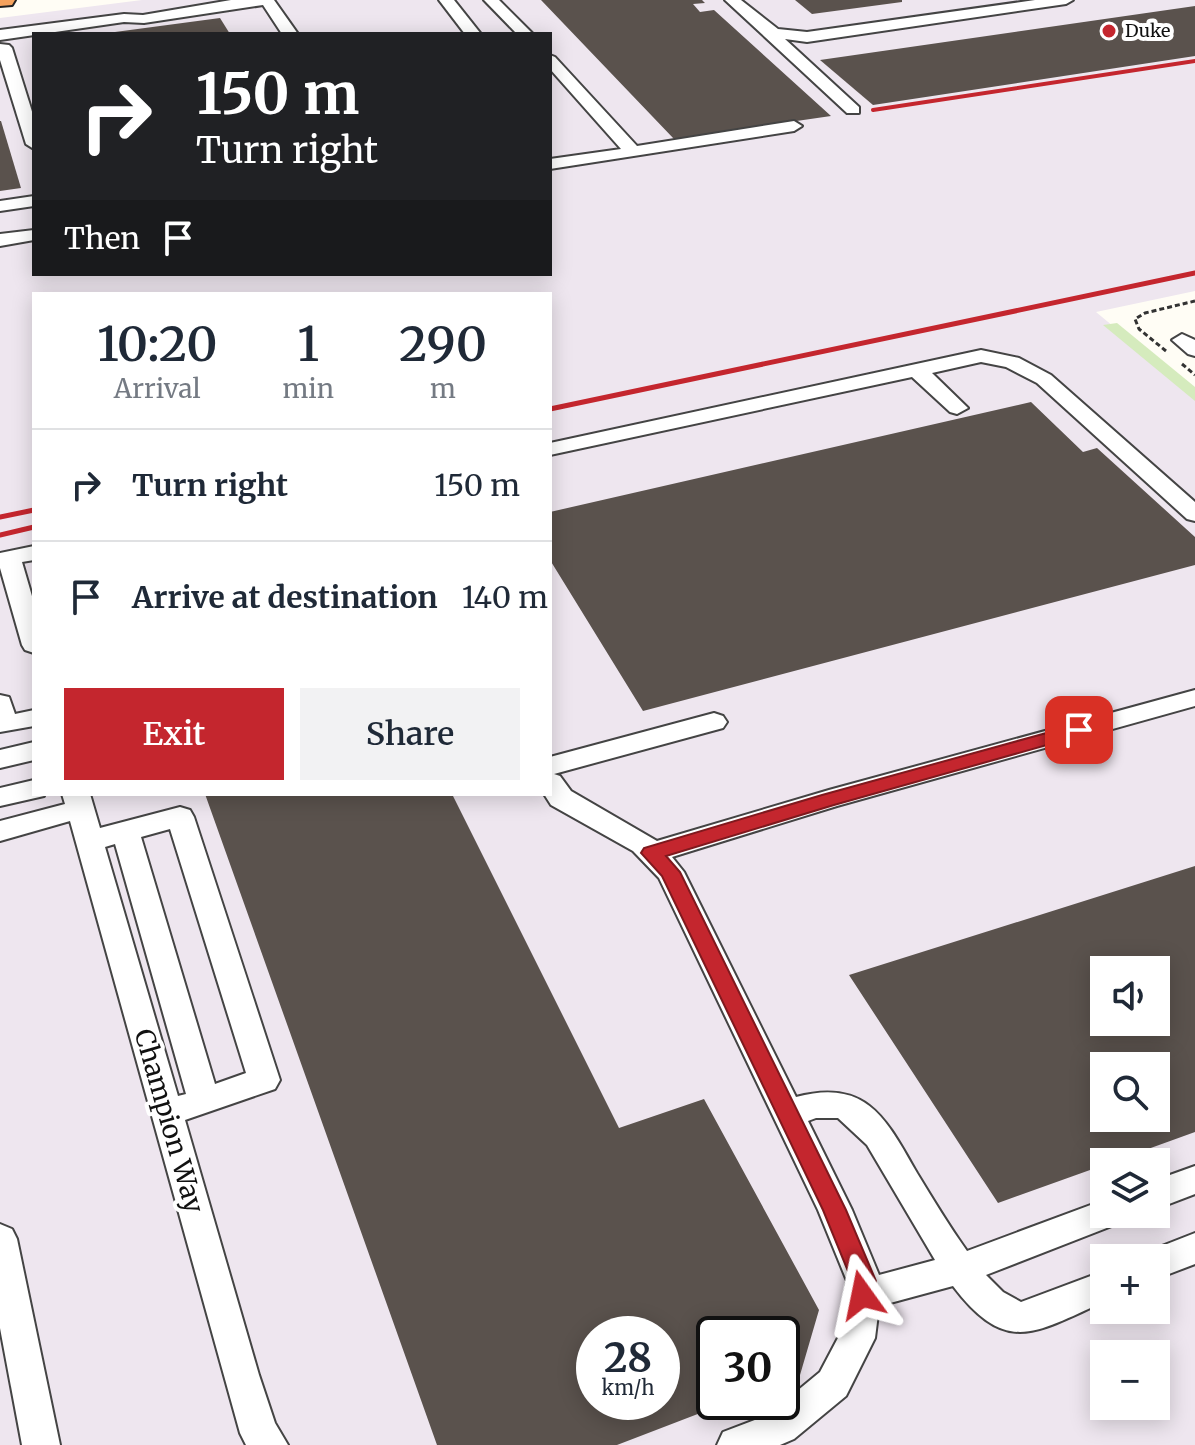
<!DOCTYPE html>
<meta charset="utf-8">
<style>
:root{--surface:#fff;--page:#f2f2f3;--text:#1f2937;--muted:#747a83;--line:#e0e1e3;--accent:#c4262e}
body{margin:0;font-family:Merriweather,serif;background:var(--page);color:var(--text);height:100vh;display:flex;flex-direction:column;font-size:30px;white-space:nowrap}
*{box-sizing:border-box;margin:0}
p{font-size:26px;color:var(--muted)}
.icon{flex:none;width:44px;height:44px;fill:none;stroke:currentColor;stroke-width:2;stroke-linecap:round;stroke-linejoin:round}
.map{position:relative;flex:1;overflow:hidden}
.drawer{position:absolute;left:32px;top:292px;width:520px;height:504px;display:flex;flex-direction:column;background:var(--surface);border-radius:0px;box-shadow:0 4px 20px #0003}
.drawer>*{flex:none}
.hud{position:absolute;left:32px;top:32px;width:520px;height:244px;border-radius:0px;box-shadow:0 4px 20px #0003;background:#202124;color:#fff;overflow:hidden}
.buttons{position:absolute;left:1090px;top:956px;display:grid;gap:16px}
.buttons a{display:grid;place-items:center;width:80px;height:80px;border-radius:0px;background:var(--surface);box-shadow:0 4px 20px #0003;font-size:40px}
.speed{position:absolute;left:576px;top:1316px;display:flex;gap:16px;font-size:40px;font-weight:700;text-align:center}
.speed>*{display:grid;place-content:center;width:104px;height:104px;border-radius:50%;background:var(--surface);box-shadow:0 4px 20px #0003;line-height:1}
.speed small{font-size:20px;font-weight:400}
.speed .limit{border:4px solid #111;border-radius:12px;background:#fff;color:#111}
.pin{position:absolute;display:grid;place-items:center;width:68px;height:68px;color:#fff;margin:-34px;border-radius:16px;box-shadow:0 4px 12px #0006}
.me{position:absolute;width:88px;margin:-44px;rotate:348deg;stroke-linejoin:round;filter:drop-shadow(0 0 6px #0008)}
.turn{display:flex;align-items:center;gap:28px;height:168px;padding:0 32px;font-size:36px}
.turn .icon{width:104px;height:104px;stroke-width:2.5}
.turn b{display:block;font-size:56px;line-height:68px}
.then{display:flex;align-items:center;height:76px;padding:0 32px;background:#0003;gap:16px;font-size:30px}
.eta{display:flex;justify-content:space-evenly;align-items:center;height:136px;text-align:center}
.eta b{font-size:48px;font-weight:600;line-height:56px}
.cta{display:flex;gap:16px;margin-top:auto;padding:16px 32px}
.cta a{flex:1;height:92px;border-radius:0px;background:var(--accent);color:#fff;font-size:32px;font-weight:600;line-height:92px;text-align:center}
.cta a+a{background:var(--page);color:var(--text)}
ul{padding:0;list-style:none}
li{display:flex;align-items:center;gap:24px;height:112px;padding:0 32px;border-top:2px solid var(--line)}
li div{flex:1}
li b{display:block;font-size:30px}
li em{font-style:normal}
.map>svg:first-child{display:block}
</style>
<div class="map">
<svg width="1195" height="1445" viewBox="0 0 1195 1445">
<rect width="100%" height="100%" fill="#fffdf5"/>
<path fill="#eee6ef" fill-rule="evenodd" d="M142,0H1195V291L1096,312L1195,394V1445H0V18ZM34,34H550V274H34ZM34,294H550V794H34ZM1104,970H1156V1022H1104ZM1104,1066H1156V1118H1104ZM1104,1162H1156V1214H1104ZM1104,1258H1156V1310H1104ZM594,1334H662V1402H594ZM714,1334H782V1402H714ZM1104,1354H1156V1406H1104Z"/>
<path fill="#d5ebbd" d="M1117,323L1195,387V401L1103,325Z"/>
<g fill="#5a524d" fill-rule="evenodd">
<path d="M541,0H702L705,3L693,4L700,12L714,10L831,116L674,139Z"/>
<path d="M795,0H902V2L812,14Z"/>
<path d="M1195,6V56L873,105L820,60Z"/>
<path d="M220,18L230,34H115V32Z"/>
<path d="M0,121H1L21,188L0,191Z"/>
<path d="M1031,402L1083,452L1097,448L1195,537V565L643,711L550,560V512Z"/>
<path d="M205,794H452L619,1128L704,1099L819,1310L800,1375L782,1382V1334H714V1402H729L617,1445H437ZM594,1334H662V1402H594Z"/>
<path d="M1195,866V1132L1112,1162H1104V1165L998,1203L849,975ZM1104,970H1156V1022H1104ZM1104,1066H1156V1118H1104Z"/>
</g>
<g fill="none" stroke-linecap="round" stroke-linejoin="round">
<g stroke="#444" stroke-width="4">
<g id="minor">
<path d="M231,0H274L298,34H282L263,5L144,23L124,22L0,40V30L124,14L143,15Z"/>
<path d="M439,0H454L481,34H465Z"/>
<path d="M484,0H499L533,34H517Z"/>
<path d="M725,0H741L778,29L807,32L1035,0H1073L1066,4L807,42L785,39L859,107V113H847Z"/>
<path d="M0,44L9,45L12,48L34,118V149L26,144L0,60Z"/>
<path d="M550,55L555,57L637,146L794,121L802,126L794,131L550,169V159L621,149L550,69Z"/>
<path d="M34,196V206L0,211V201Z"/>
<path d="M34,230V240L0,246V234Z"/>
<path d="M1182,334L1195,340V356L1188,354L1172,340Z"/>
<path d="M981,350L1019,358L1051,375L1195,502V521L1187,519L1037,383L1006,367L981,362L932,373L968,408L957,414L950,412L912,377L550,455V443Z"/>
<path d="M34,546V560L22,562L34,603V653L25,650L22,645L0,568V553Z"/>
<path d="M1195,690V706L837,806L672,857L684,872L796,1097C867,1078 886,1119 917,1173C933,1199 949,1226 967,1251L1104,1200V1214H1122L1117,1224L986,1275L1003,1292L1021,1302L1104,1271V1302C1035,1332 1007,1357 953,1286L879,1306L875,1338L846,1396L794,1439L780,1445H717L723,1432L768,1415L820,1372L839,1336L847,1281L818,1210L659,878L633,851L551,805L544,794H550V757L714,713L723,716L727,722L723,728L554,774L560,776L571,791L657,841L829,790ZM816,1118H838L867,1145L935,1260L879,1275L852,1210L808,1121Z"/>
<path d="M0,695L9,697L15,714L34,710V726L0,732Z"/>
<path d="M34,742V760L0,768V750Z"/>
<path d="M34,780V794L44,796L0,806V788Z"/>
<path d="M62,794H90L100,828L180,807L190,810L194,817L280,1080L275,1089L185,1120L259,1375L275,1423L288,1445H246L240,1433L70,821L0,841V821L65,804ZM170,829L246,1073L215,1084L141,837ZM115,844L186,1094L178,1096L105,847Z"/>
<path d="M1195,1166V1194L1156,1209V1180Z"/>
<path d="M0,1224L12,1229L17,1239L60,1445H22L0,1328Z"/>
<path d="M1195,1233V1264L1156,1279V1258H1142L1144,1253Z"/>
</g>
</g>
<g stroke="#222" stroke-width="4">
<path id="highway" d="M0,0H15L12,5L0,6Z"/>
</g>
<g stroke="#333" stroke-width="3" stroke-dasharray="5 3" stroke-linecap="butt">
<path d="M1166,351L1139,329L1135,319L1145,313L1195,301"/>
<path d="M1182,364L1195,375"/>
</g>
<use href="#minor" fill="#fff" fill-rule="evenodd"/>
<use href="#highway" fill="#f5a25d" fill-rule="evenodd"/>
<path stroke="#c4262e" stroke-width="4" d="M873,110L1195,61"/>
<g stroke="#c4262e" stroke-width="5">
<path d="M550,409L1195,273"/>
<path d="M0,517L34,510"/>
<path d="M0,535L34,527"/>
</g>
</g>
<path fill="#c4262e" stroke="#7f191e" stroke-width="2" d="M1079,724L1086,726L1089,730L1086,734L834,805L666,856L680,872L846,1210L876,1281L871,1303L862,1306L853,1303L850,1295L852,1281L823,1210L662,876L641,853L644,848L822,795Z"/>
<circle fill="#c4262e" stroke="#fff" stroke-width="3" cx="1109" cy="31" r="8"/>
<g text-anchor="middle" stroke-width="8" stroke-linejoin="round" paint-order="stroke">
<g font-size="18" fill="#111" stroke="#fff" text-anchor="start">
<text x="1125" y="37">Duke</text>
</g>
<g font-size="26" fill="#111" stroke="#fff">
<text transform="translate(169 1121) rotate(74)" y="9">Champion Way</text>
</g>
</g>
</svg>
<div class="buttons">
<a><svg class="icon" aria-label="sound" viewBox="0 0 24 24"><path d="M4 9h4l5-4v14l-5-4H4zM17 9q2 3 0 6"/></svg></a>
<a><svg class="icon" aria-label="search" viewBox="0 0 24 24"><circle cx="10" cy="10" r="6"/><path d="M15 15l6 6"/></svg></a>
<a><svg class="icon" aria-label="layers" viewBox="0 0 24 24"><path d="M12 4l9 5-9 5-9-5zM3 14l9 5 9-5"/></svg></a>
<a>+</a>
<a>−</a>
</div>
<div class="speed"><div>28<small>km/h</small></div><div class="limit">30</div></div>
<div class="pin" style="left:1079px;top:730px;background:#d93025"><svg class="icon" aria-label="arrive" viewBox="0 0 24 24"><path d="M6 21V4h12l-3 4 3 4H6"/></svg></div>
<svg class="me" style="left:862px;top:1295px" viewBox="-20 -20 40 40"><path d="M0-17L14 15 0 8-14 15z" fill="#c4262e" stroke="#fff" stroke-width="4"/></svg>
<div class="hud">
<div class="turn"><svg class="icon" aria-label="right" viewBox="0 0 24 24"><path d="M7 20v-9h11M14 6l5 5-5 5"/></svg><div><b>150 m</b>Turn right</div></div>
<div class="then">Then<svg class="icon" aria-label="arrive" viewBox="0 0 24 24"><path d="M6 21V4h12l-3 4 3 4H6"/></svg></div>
</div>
<section class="drawer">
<div class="eta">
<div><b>10:20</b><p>Arrival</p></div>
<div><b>1</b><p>min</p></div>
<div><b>290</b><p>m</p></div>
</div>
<ul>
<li><svg class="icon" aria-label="right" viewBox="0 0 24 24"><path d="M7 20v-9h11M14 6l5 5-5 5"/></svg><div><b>Turn right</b></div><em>150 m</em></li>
<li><svg class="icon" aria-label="arrive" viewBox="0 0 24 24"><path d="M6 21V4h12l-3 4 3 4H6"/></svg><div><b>Arrive at destination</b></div><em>140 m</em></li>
</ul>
<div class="cta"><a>Exit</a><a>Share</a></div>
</section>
</div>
